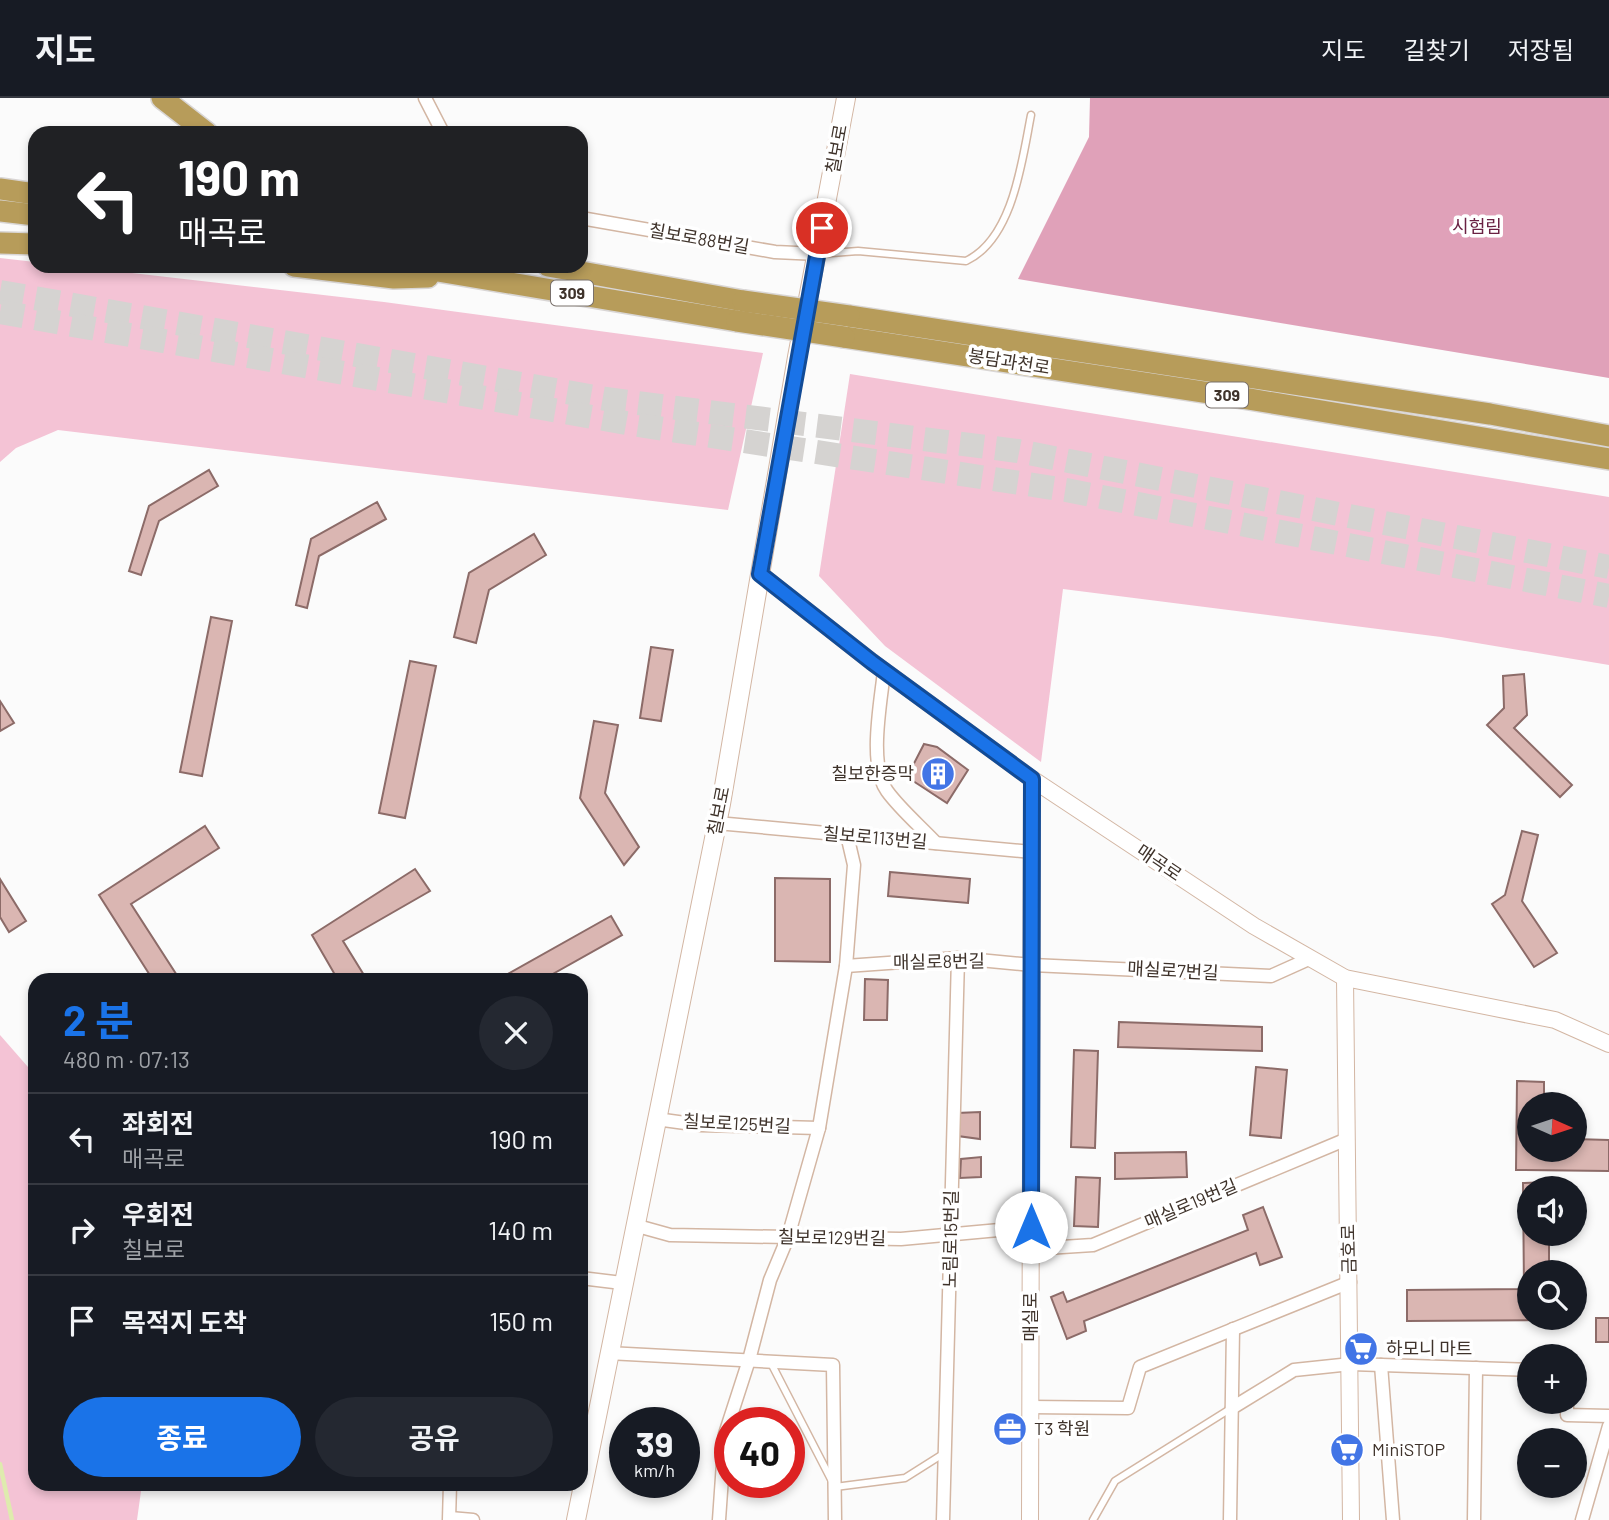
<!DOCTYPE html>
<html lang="ko">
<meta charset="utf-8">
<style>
:root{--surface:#171b24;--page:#242831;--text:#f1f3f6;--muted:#9ea1a6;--line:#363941;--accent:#1a73e8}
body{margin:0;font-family:Barlow,"Noto Sans KR",sans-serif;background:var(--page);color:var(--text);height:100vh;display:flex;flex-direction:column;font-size:26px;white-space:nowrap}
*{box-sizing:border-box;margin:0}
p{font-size:23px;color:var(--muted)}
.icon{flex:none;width:38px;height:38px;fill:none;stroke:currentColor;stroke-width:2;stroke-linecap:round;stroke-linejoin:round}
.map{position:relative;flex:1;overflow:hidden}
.sheet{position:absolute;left:28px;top:875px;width:560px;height:518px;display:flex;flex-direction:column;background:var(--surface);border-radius:21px;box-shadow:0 4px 10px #0003}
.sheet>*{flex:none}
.guide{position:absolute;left:28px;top:28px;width:560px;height:147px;border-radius:21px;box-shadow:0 4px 10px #0003;background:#202124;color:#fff;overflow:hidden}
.needle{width:46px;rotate:93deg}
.controls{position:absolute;left:1517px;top:994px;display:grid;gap:14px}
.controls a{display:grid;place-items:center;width:70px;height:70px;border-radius:50%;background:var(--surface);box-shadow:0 4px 10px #0003;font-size:35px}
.speed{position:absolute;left:609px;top:1309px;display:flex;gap:14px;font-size:35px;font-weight:700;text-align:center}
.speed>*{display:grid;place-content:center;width:91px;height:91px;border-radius:50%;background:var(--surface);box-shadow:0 4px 10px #0003;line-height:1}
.speed small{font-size:18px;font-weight:400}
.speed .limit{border:10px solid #d22;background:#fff;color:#111}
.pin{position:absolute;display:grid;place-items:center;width:60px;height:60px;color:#fff;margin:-30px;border:4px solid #fff;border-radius:50%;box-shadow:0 2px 7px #0007}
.me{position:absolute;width:77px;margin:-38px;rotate:0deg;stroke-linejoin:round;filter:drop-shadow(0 0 5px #0008)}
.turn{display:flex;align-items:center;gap:24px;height:147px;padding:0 35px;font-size:32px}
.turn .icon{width:91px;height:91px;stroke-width:2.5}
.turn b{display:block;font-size:49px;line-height:60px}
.round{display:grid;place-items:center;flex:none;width:74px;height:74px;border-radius:37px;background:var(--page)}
.summary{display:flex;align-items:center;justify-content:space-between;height:119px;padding:0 35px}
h1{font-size:42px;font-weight:700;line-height:52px;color:var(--accent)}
.action{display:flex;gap:14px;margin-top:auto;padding:14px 35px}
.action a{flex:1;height:80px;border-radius:42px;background:var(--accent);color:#fff;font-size:28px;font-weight:700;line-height:80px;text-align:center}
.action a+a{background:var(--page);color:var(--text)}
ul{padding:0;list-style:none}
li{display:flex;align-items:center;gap:21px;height:91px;padding:0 35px;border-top:2px solid var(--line)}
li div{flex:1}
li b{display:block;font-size:26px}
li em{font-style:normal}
header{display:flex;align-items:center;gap:42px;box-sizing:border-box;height:98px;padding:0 35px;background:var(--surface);border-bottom:2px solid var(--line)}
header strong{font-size:33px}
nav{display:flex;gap:38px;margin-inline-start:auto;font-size:24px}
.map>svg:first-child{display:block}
</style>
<header>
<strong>지도</strong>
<nav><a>지도</a><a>길찾기</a><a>저장됨</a></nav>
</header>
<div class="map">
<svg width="1609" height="1422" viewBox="0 0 1609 1422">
<rect width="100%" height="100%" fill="#fbfbfb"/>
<g fill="#f4c3d5">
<path d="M0,160L35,164V168H71L384,204L763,255L728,412L58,332L16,350L0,364Z"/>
<path d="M850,276L1609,399V567L1441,539L1063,491L1041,664L885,548L819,478Z"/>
<path d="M0,937L35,977V1386H142L137,1422H0Z"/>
</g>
<path fill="#e0a1b9" d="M1090,0H1609V280L1018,181L1089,39Z"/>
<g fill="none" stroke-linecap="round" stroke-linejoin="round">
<path stroke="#dfebae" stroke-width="4.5" d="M0,1366L12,1422"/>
</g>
<g fill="#dab6b2" stroke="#8c6b68" stroke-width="2">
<path d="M209,372L218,388L159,423L141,477L129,473L149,408Z"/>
<path d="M377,404L386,421L319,458L307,510L296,507L311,441Z"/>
<path d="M534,436L546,457L489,492L476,545L454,539L469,475Z"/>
<path d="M211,519L232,523L202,678L180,674Z"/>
<path d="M651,549L673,552L661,623L640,620Z"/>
<path d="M410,563L436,568L405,720L379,715Z"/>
<path d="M1524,576L1527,617L1514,630L1572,687L1560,699L1487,627L1504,610L1503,578Z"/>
<path d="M0,603L14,625L0,633Z"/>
<path d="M594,623L618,627L605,695L639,749L624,767L580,700Z"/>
<path d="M924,646L937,649L968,672L947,705L907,679Z"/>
<path d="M205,728L219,750L131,806L180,882H153L99,797Z"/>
<path d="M1522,733L1538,737L1522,803L1557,855L1534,869L1492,806L1505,797Z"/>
<path d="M415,771L430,793L343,843L367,882H338L312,837Z"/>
<path d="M890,774L970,781L968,805L888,798Z"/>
<path d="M775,780L830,781V864L775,863Z"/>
<path d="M0,781L26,823L9,834L0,819Z"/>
<path d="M611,818L622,837L542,882H509L506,877Z"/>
<path d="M865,881L888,882L887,922H864Z"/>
<path d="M1119,924L1262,929V953L1118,949Z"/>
<path d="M1074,952L1098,953L1095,1050L1071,1049Z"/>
<path d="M1256,969L1287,972L1281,1040L1250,1037Z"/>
<path d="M1517,983L1544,984V1006H1530V1052H1575V1041L1609,1042V1073L1516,1072Z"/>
<path d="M980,1014V1041L958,1038L957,1015Z"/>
<path d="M1186,1054L1187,1079L1115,1081V1055Z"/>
<path d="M981,1059V1079L960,1080L961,1061Z"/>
<path d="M1076,1079L1100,1080L1098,1129L1074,1128Z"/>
<path d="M1548,1084V1090H1530V1136H1549V1174H1530V1220L1549,1222L1407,1223V1192L1524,1191L1523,1085Z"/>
<path d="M1263,1109L1282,1159L1260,1167L1256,1155L1084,1223L1086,1233L1067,1241L1051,1199L1063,1194L1067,1204L1248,1132L1243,1117Z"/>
<rect x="1596" y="1220" width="13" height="24"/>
</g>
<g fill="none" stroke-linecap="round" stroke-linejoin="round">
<g stroke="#d5d3d1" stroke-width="24" stroke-dasharray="24 12" stroke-linecap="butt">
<path d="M0,194L606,301L1018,353L1609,469"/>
<path d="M0,214L632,326L1066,392L1609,498"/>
</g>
<g stroke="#d3b6a3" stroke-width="9">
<g id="service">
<path d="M819,156L858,153L966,163C1013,141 1022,63 1031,17"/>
<path d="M771,1265L835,1389L905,1380L943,1356"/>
<path d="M1093,1422L1115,1383L1230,1311"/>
</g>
</g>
<g stroke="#d3b6a3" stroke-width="15">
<g id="minor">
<path d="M425,0L443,35"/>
<path d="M581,120L775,154L818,156"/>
<path d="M884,573C881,603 868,667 887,693C900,711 920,728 936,745"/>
<path d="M717,725L1032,754"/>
<path d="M846,868L958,860L1032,867L1271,878L1311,860"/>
<path d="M656,1021L700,1027L819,1030"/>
<path d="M634,1127L670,1137L901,1141L1031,1129"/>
<path d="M1031,1151L1093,1147L1347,1041"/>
<path d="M581,1180L622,1185"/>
<path d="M608,1255L833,1267L835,1422"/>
<path d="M1381,1267L1393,1422"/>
<path d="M1567,1304V1317L1609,1318"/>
<path d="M1030,1309L1128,1310L1140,1269L1350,1184"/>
<path d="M1232,1310L1294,1272L1351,1266L1530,1272"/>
<path d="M450,1420L473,1422"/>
<path d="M449,1422L450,1386"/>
<path d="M719,1422L725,1336L749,1262L770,1182L788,1139L819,1030L846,868L854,767L847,737"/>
<path d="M943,1422L958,860"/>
<path d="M1230,1422L1233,1231"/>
<path d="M1474,1422L1476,1270"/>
<path d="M1582,1422L1609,1328"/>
</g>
</g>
<g stroke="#d3b6a3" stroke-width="18">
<g id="tertiary">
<path d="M760,476L872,564L1032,681L1254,828L1345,880L1555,922L1609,946"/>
<path d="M1345,880L1351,1422"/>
<path d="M1030,1422L1032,681"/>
</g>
</g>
<g stroke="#d3b6a3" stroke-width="20">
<path id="secondary" d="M576,1422L721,706L797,259L846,0"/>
</g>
<g stroke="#d9d6d5" stroke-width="24">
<g id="trunk">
<path d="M162,0L207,35"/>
<path d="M0,91L35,96"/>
<path d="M0,113L35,117"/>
<path d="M0,145L35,146"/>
<path d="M294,168L394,180L428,179"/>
<path d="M408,168L737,223"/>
<path d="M548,168L743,203"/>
<path d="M849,218L1490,316L1609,338"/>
<path d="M844,239L1249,301L1609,361"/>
</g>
</g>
<use href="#service" stroke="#fff" stroke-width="6"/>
<use href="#minor" stroke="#fff" stroke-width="12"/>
<use href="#tertiary" stroke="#fff" stroke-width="16"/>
<use href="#secondary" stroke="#fff" stroke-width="18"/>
<use href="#trunk" stroke="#b79c5a" stroke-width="21"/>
<g stroke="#d9d6d5" stroke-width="24" stroke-linecap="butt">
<g id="trunk-bridge">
<path d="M743,203L849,218"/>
<path d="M737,223L844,239"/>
</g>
</g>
<use href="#trunk-bridge" stroke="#b79c5a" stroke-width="21"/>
</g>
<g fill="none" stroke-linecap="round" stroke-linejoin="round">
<g stroke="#114b97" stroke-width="18">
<path id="route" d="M822,130L760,476L872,564L1032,681L1031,1129"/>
</g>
<use href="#route" stroke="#1a73e8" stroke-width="12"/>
</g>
<defs>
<g id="building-disc" transform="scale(1.75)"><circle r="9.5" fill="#4275e6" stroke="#fff"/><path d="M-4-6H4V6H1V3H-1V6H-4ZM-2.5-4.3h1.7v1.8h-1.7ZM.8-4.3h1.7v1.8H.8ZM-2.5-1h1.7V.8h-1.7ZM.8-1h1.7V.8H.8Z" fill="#fff"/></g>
<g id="supermarket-disc" transform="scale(1.75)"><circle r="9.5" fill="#4275e6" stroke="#fff"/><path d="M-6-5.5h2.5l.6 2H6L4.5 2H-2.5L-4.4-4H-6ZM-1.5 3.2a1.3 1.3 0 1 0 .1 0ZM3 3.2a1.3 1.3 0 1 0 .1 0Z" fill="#fff"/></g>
<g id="office-disc" transform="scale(1.75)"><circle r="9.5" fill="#4275e6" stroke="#fff"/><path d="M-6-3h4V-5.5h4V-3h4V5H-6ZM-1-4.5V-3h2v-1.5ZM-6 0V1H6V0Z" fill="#fff"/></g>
</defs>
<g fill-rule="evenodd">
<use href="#building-disc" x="938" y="676"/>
<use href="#supermarket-disc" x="1361" y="1251"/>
<use href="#office-disc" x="1010" y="1331"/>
<use href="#supermarket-disc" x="1347" y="1352"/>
</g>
<g text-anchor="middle" stroke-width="7" stroke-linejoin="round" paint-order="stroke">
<g fill="#fff" stroke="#79706b" stroke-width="2">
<rect x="551" y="182.5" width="42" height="25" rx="5"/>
<rect x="1206" y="284.5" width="42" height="25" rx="5"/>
</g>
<g font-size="16" font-weight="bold" fill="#3f332b">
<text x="572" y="201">309</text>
<text x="1227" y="303">309</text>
</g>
<g font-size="18" fill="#3f332b" stroke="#fff">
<text transform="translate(837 51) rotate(-80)" y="6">칠보로</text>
<text transform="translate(699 141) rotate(10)" y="6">칠보로88번길</text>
<text transform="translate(1009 264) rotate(9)" y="6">봉담과천로</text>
<text transform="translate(719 713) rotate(-79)" y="6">칠보로</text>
<text transform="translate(875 740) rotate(5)" y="6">칠보로113번길</text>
<text transform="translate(1159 765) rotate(34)" y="6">매곡로</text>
<text transform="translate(939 864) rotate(-1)" y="6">매실로8번길</text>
<text transform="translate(1173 873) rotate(3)" y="6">매실로7번길</text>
<text transform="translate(737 1026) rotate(3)" y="6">칠보로125번길</text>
<text transform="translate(1191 1106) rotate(-23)" y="6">매실로19번길</text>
<text transform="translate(832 1140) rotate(1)" y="6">칠보로129번길</text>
<text transform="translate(951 1141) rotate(-89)" y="6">노림로15번길</text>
<text transform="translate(1349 1151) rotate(-91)" y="6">금호로</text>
<text transform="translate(1031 1219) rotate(-90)" y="6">매실로</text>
</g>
<g font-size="18" fill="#6a2143" stroke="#fff">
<text x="1477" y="135">시험림</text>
</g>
<g font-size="18" fill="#3f332b" stroke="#fff" text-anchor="start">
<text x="914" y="682" text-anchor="end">칠보한증막</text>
<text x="1386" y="1257">하모니 마트</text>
<text x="1034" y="1337">T3 학원</text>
<text x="1372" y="1358">MiniSTOP</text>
</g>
</g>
</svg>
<div class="controls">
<a><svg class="needle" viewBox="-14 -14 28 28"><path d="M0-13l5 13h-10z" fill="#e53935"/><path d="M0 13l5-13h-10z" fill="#9ea1a6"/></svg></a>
<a><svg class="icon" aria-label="sound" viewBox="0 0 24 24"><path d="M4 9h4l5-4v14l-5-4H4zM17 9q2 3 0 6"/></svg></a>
<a><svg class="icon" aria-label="search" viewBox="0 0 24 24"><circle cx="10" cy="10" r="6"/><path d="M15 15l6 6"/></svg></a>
<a>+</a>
<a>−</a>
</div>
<div class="speed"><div>39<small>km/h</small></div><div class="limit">40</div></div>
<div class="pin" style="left:822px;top:130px;background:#d93025"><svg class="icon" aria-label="arrive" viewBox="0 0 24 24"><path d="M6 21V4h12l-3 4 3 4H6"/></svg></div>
<svg class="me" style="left:1031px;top:1129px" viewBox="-20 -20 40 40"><circle r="19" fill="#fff"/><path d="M0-13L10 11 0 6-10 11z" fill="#1a73e8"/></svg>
<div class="guide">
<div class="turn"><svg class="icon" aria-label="left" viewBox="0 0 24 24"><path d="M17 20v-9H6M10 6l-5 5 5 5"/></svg><div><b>190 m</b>매곡로</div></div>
</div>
<section class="sheet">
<div class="summary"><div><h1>2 분</h1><p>480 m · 07:13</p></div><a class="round"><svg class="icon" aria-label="close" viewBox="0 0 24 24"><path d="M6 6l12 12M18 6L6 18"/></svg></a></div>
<ul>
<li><svg class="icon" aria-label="left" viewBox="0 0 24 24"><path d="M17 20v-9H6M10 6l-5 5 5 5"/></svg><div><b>좌회전</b><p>매곡로</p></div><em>190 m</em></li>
<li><svg class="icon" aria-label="right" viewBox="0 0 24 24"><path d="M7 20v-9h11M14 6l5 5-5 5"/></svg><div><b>우회전</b><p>칠보로</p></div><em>140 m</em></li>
<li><svg class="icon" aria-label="arrive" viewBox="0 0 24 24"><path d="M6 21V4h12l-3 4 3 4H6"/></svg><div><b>목적지 도착</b></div><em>150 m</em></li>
</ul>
<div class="action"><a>종료</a><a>공유</a></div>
</section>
</div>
